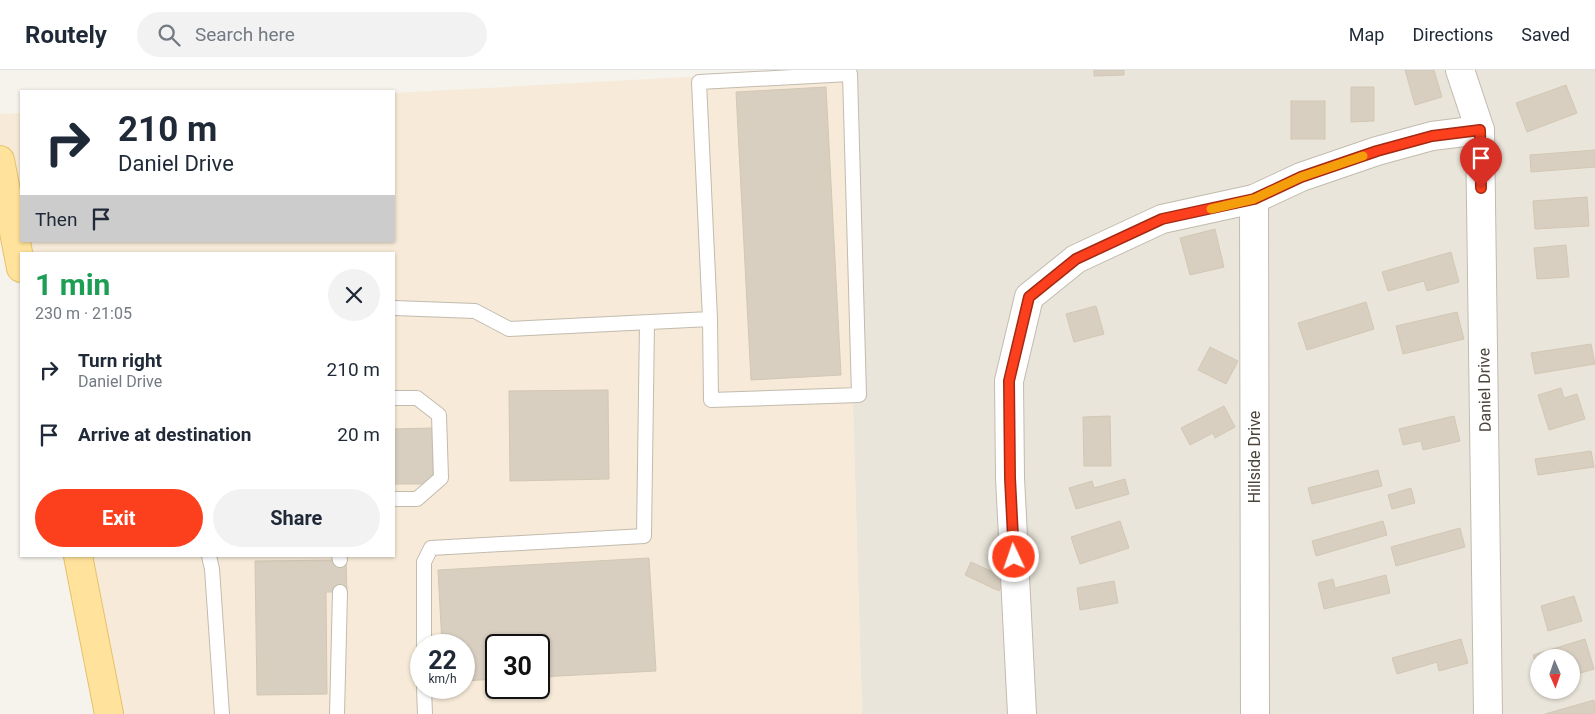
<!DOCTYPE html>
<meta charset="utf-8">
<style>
:root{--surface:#fff;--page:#f2f2f3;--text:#1f2937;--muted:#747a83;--line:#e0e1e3;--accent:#fc3f1d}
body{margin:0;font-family:Roboto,sans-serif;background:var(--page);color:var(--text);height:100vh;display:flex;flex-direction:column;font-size:19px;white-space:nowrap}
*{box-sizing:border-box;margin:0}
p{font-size:16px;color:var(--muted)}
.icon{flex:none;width:28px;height:28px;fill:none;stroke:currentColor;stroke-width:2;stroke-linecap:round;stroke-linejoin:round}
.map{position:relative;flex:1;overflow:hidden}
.panel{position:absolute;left:20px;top:182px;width:375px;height:305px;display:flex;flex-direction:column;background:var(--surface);border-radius:0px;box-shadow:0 1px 4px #0004}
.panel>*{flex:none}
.hud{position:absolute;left:20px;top:20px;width:375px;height:152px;border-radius:0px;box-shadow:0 1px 4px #0004;background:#fff;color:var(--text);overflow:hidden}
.needle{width:32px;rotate:178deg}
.fabs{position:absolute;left:1530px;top:579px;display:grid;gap:10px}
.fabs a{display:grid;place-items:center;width:50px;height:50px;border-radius:50%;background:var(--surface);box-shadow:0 1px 4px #0004;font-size:25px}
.speed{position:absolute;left:410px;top:564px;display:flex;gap:10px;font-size:25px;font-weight:700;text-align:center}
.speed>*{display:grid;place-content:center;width:65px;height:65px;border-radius:50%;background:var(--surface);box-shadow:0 1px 4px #0004;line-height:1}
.speed small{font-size:12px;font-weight:400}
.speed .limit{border:2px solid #111;border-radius:8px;background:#fff;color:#111}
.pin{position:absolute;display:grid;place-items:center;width:42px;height:42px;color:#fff;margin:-51px -21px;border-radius:50% 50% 50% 0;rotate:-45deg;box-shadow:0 0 5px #0007}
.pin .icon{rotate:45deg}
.me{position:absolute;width:55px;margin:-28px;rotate:357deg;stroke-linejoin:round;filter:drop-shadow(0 0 4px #0008)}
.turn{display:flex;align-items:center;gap:18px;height:105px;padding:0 15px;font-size:22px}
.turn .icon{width:65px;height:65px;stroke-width:2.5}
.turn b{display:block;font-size:35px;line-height:42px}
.then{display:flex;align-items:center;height:48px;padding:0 15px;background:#0003;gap:10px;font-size:19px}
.round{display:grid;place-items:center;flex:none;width:52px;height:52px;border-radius:26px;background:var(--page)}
.headline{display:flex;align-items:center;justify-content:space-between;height:85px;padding:0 15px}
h1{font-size:30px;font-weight:700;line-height:38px;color:#1e9e55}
.primary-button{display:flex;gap:10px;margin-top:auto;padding:10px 15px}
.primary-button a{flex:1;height:58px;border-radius:30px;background:var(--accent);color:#fff;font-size:20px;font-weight:700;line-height:58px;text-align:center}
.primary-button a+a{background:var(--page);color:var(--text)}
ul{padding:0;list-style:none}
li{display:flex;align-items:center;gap:15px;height:65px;padding:0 15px}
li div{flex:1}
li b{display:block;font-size:19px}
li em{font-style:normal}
header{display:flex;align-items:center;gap:30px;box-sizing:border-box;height:70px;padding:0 25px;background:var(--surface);border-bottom:1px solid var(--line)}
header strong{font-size:24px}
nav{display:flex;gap:28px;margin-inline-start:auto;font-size:18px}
.search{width:350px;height:45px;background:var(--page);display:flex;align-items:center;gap:12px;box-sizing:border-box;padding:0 18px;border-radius:28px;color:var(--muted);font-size:19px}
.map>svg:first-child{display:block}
</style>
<header>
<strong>Routely</strong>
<div class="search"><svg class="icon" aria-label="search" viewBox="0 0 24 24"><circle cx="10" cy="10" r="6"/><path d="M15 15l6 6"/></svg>Search here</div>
<nav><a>Map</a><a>Directions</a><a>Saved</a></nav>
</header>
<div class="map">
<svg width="1595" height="644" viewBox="0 0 1595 644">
<rect width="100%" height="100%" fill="#f6f3ec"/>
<path fill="#eae5da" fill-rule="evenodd" d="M843,0H1595V644H862ZM1539,588H1571V620H1539Z"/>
<path fill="#f7ead8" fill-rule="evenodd" d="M815,0H843L862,644H121L86,486H394V184H21L0,87V44L21,43V171H394V23ZM421,575H464V618H421ZM496,575H539V618H496Z"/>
<g fill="#d8cfc1" stroke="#d3c7b4">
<path d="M1094,0H1124V5L1094,6Z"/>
<path d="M1405,0H1434L1442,27L1415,35Z"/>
<path d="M1566,15L1577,43L1527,62L1516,33Z"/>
<path d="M826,17L841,305L751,310L736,22Z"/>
<path d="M1351,17H1374V51L1351,52Z"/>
<rect x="1291" y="31" width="34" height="38"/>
<path d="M1595,80V97L1531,102L1530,85Z"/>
<path d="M1587,127L1589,156L1535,159L1533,131Z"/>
<path d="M1215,159L1224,197L1190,205L1180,168Z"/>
<path d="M1566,175L1569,207L1537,209L1534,178Z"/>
<path d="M1451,182L1459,212L1427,221L1424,211L1388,221L1382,202Z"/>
<path d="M1366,232L1374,259L1307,280L1298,253Z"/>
<path d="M1096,236L1104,264L1074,272L1066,244Z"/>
<path d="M1457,242L1464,269L1403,284L1396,256Z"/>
<path d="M1591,274L1595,294L1535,304L1531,283Z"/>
<path d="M1210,277L1238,291L1226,314L1198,300Z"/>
<path d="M1561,318L1564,328L1577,324L1585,349L1549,360L1538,325Z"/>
<path d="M608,320L609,409L510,411L509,321Z"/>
<path d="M1224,336L1235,357L1215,368L1213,363L1190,375L1181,358Z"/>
<path d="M1110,346L1111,396H1084L1083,347Z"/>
<path d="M1454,346L1460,371L1423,380L1421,371L1403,375L1399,359Z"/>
<path d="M432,358L433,414H394V359Z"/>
<path d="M1591,381L1594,397L1538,405L1535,389Z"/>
<path d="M1378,400L1382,416L1312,434L1308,418Z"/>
<path d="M1125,409L1129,424L1076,439L1069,418L1092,411L1094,418Z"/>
<path d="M1411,418L1415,433L1392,439L1388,425Z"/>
<path d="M1120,451L1129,478L1080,494L1071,467Z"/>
<path d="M1383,451L1387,465L1316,486L1312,471Z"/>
<path d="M1460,458L1465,477L1396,496L1391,477Z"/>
<path d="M649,488L656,601L539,607V575H496V609L464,611V575H442L438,500Z"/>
<path d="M346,490L347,522H326L327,624L257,625L255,491Z"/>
<path d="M971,492L1006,508L999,521L965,505Z"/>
<path d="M1386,505L1390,523L1324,539L1318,513L1333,509L1335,518Z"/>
<path d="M1114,511L1118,533L1080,540L1077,518Z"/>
<path d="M1574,526L1582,551L1548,561L1541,536Z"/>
<path d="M1461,569L1468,593L1439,601L1437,592L1397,604L1392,588Z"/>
<path d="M1585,569L1594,599L1571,606V588H1539V603L1533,585Z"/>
<path d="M1594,630L1595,644H1545Z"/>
</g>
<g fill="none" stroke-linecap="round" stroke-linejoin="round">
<g stroke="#c2bbae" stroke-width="16">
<g id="lane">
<path d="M394,238L475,241L509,259L710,249L699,12L850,4L859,325L711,330L710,249"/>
<path d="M394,328H417L439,345L441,408L417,429H394"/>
<path d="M209,486L212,499L222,644"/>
<path d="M339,486L340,490"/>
<path d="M424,575V492L431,478L644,466L647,253"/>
<path d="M424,618L425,644"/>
<path d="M337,644L340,522"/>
</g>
</g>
<g stroke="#c2bbae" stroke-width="30">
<g id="street">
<path d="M1460,0L1480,60L1488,644"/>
<path d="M1254,129L1255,644"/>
<path d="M1022,644L1010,408L1009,311L1029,227L1076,189L1162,149L1254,129L1301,107L1377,81L1432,66L1480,60"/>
</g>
</g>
<g stroke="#e6c16a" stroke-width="30">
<g id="primary">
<path d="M0,90L21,198"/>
<path d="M78,486L109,644"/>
</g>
</g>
<use href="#lane" stroke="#fff" stroke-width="14"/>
<use href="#street" stroke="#fff" stroke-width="28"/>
<use href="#primary" stroke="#ffe39c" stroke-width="28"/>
</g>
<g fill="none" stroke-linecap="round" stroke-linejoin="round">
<g stroke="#a42913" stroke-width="12">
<path id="route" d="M1014,487L1010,408L1009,311L1029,227L1076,189L1162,149L1254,129L1301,107L1377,81L1432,66L1480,60L1481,118"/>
</g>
<use href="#route" stroke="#fc3f1d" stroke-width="9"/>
<path stroke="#f59e0b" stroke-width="9" d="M1211,139L1254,129L1301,107L1363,86"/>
</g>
<g text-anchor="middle" stroke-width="4" stroke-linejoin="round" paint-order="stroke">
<g font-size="16" fill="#4b4439" stroke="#fff">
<text transform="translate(1484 320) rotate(-91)" y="6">Daniel Drive</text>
<text transform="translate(1254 387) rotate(-90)" y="6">Hillside Drive</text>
</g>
</g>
</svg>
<div class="fabs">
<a><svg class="needle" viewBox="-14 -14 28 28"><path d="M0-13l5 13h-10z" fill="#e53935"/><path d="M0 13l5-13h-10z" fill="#747a83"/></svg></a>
</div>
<div class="speed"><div>22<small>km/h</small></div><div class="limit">30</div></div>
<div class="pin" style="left:1481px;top:118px;background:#d93025"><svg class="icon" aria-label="arrive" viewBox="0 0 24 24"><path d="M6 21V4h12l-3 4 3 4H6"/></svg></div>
<svg class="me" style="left:1014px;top:487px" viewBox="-20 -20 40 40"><circle r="17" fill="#fc3f1d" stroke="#fff" stroke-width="3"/><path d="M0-11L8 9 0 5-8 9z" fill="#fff"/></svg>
<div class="hud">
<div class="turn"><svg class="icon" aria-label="right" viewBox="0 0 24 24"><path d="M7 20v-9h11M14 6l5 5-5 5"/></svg><div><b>210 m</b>Daniel Drive</div></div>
<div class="then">Then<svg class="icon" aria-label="arrive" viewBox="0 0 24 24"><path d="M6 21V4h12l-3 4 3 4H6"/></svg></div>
</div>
<section class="panel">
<div class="headline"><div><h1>1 min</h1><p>230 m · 21:05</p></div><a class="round"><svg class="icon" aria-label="close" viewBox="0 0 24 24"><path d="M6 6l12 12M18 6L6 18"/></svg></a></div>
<ul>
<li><svg class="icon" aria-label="right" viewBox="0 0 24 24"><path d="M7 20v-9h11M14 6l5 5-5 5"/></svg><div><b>Turn right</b><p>Daniel Drive</p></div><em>210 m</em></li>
<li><svg class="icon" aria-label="arrive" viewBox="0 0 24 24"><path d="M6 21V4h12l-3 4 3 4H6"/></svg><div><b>Arrive at destination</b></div><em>20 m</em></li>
</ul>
<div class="primary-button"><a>Exit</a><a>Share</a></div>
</section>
</div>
